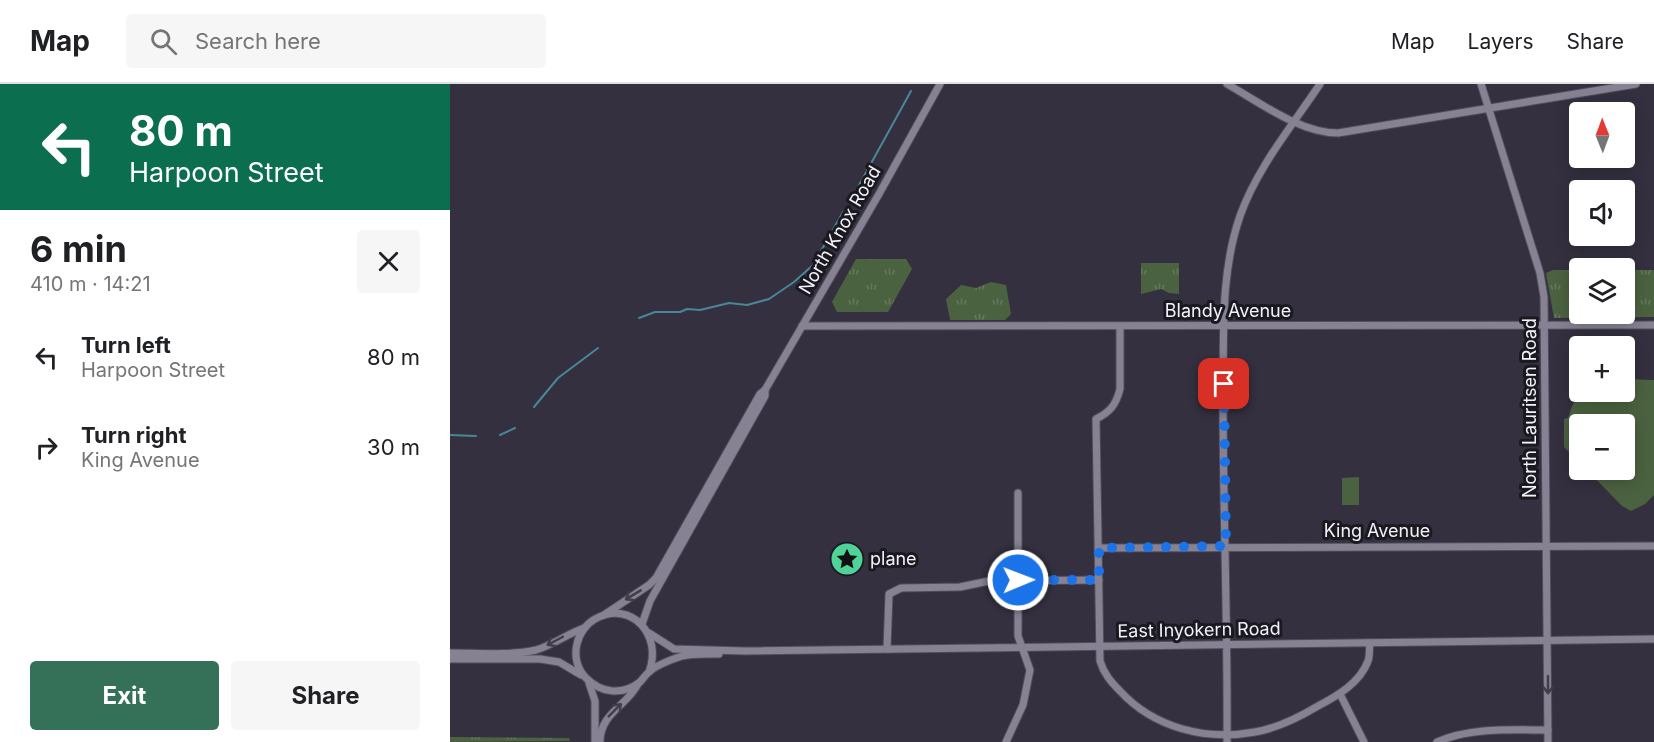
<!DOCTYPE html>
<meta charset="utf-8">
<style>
:root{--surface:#fff;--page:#f6f6f6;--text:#202124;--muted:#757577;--line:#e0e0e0;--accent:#357159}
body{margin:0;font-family:Inter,sans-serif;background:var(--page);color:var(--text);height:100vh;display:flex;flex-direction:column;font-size:22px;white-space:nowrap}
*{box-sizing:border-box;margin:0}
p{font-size:20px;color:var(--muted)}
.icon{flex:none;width:33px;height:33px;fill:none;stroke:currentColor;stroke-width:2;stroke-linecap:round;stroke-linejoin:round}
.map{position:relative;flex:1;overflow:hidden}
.side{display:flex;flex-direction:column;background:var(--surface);width:450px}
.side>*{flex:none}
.banner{background:#0b6e4f;color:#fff;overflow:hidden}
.needle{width:39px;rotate:359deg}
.fabs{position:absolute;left:1119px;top:18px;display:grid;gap:12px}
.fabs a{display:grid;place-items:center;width:66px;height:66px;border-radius:6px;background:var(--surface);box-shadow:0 3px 15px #0003;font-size:30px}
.pin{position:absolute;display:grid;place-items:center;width:51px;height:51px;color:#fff;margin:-26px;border-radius:12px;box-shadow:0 3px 9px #0006}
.me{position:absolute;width:66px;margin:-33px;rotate:89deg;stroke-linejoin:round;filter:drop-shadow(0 0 4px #0008)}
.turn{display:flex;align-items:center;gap:21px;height:126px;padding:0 30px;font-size:27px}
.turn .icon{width:78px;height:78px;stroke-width:2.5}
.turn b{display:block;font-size:42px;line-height:51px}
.round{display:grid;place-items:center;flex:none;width:63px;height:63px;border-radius:6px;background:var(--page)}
.headline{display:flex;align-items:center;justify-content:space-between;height:102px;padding:0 30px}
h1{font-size:36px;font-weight:700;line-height:45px}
.primary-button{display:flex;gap:12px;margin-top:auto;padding:12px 30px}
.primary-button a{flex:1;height:69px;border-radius:6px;background:var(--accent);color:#fff;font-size:24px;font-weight:700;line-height:69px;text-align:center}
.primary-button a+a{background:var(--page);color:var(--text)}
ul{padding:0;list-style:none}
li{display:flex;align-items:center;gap:18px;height:90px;padding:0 30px}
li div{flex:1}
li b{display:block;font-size:22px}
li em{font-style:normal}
header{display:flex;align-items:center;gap:36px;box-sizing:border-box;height:84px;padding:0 30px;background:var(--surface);border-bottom:2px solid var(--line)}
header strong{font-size:28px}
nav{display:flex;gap:33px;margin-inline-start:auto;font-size:21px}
.search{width:420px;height:54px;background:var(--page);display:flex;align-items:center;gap:15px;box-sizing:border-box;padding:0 21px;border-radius:6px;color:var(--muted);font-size:22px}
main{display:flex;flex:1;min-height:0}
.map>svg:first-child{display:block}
</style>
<header>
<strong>Map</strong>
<div class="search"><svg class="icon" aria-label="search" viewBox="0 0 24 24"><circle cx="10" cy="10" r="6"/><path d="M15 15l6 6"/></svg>Search here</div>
<nav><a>Map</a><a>Layers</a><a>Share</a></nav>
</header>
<main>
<section class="side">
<div class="banner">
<div class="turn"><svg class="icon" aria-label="left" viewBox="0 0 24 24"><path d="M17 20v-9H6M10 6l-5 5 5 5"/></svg><div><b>80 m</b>Harpoon Street</div></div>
</div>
<div class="headline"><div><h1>6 min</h1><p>410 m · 14:21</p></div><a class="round"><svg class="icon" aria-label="close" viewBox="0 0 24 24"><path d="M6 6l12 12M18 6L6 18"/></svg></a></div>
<ul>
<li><svg class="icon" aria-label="left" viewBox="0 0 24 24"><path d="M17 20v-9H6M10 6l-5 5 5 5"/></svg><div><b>Turn left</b><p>Harpoon Street</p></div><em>80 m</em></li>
<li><svg class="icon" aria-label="right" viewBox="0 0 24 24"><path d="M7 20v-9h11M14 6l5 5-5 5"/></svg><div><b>Turn right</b><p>King Avenue</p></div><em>30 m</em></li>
</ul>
<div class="primary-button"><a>Exit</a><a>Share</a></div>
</section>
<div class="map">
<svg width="1204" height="658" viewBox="0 0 1204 658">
<defs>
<pattern id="grass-tufts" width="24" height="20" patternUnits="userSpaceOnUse" patternTransform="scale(1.5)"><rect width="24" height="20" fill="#4b6240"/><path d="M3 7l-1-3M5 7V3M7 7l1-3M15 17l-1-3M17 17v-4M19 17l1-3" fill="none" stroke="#65795c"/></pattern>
</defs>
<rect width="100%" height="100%" fill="#34303f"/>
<g fill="url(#grass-tufts)">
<path d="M406,175H456L462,185L438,228H387L382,218Z"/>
<path d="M691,179H729V210L719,209L711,205L691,210Z"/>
<path d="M1103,186H1129L1130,230H1174L1175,186H1204V233L1104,234L1096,189Z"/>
<path d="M541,198L556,201L561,230L555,236H500L496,215L511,201L526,204Z"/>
<path d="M0,653L119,654L120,657L0,658Z"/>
</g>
<g fill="#4b6240">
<path d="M1175,295L1204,296V411L1195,420L1181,427L1172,422L1137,386H1174V340H1130L1129,378L1114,363V335L1118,334L1122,322L1132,308H1174Z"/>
<path d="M909,393V421H892V394Z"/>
</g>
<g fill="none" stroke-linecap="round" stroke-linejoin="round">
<g stroke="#498798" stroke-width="2">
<path d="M408,103L461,7"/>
<path d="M189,234L205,228H230L237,225L250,226L279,219L297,221L319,215L344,198L363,181L393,128"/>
<path d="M84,323L108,294L148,264"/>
<path d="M0,351L26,352"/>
<path d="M50,351L65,344"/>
</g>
<g stroke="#504c59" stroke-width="9">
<g id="minor">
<path d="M777,0C809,18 850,49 888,49L1186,0"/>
<path d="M1031,0L1090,189L1094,213L1098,658"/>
<path d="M352,242L1204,241"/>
<path d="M670,243V305C666,321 660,328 646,335L650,577C654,590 661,598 670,607C704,644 756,657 805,648C828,644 848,634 868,622C887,612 910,599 918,577C920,572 919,565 920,559"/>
<path d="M649,464L1204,462"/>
<path d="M154,531L199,501L206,494L310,310L315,306L429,110L490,0"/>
<path d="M192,540L200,517L214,492L315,312V306"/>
<path d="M199,549L224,565L295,567L1204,555"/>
<path d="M437,565L439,510L451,504L510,503L539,497L649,496"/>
<path d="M0,569C28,569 59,572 86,566C103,561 117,550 134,544"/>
<path d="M0,575H90L109,578L131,591"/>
<path d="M199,588C213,552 182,515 145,535C136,540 129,550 127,560C124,572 127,585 136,594C151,609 172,612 190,598C193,595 195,591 199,588C206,581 223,575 232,572C244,569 257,570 269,570"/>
<path d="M139,599L145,617V658"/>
<path d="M890,610L914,658"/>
<path d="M150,658C150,629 177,622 188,600"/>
<path d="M556,658L573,621L580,586L568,552V409"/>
<path d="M777,658C778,543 773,427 773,312C774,251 770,190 790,132C807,84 842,42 870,0"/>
<path d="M987,658C1021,643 1061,646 1098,646"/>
</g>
</g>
<use href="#minor" stroke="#868293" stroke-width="7"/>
</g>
<defs><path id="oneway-shaft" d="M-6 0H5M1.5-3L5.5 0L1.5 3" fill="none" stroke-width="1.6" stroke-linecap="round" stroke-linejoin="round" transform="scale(1.5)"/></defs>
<g stroke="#403e48">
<use href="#oneway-shaft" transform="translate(183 511) rotate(149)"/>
<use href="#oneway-shaft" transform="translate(105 557) rotate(152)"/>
<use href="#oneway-shaft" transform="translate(1098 601) rotate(90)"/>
<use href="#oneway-shaft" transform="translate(165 626) rotate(-45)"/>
</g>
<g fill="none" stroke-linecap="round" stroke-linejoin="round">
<path stroke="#1a73e8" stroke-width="10" stroke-dasharray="0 18" d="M568,496H649V464L776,462L774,300"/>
</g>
<defs>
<g id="sight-disc" transform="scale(1.725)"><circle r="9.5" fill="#4fd399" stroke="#1b1920"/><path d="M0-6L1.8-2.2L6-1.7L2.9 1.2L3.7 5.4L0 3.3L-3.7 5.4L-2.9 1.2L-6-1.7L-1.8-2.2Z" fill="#111"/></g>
</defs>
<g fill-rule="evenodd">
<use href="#sight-disc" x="397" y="475"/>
</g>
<g text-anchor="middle" stroke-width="6" stroke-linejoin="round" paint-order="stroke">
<g font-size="18" fill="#f3f1fb" stroke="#1b1920">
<text transform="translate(390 146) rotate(-60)" y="6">North Knox Road</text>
<text x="778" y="233">Blandy Avenue</text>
<text transform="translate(1080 324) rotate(-90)" y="6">North Lauritsen Road</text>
<text x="927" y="453">King Avenue</text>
<text transform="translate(749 546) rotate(-1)" y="6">East Inyokern Road</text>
</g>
<g font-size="18" fill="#f3f1fb" stroke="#1b1920" text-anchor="start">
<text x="420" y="481">plane</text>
</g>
</g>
</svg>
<div class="fabs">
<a><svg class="needle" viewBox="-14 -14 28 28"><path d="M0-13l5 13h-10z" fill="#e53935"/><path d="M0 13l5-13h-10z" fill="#757577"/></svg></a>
<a><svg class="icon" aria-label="sound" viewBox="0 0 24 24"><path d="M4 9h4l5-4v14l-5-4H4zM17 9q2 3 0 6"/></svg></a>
<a><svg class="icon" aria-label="layers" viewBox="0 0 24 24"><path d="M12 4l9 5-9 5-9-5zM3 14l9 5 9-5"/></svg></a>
<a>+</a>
<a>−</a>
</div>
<div class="pin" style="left:774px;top:300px;background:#d93025"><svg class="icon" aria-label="arrive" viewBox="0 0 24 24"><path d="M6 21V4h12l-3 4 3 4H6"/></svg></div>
<svg class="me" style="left:568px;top:496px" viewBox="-20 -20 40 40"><circle r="17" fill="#1a73e8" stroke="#fff" stroke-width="3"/><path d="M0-11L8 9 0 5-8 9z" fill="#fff"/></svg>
</div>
</main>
